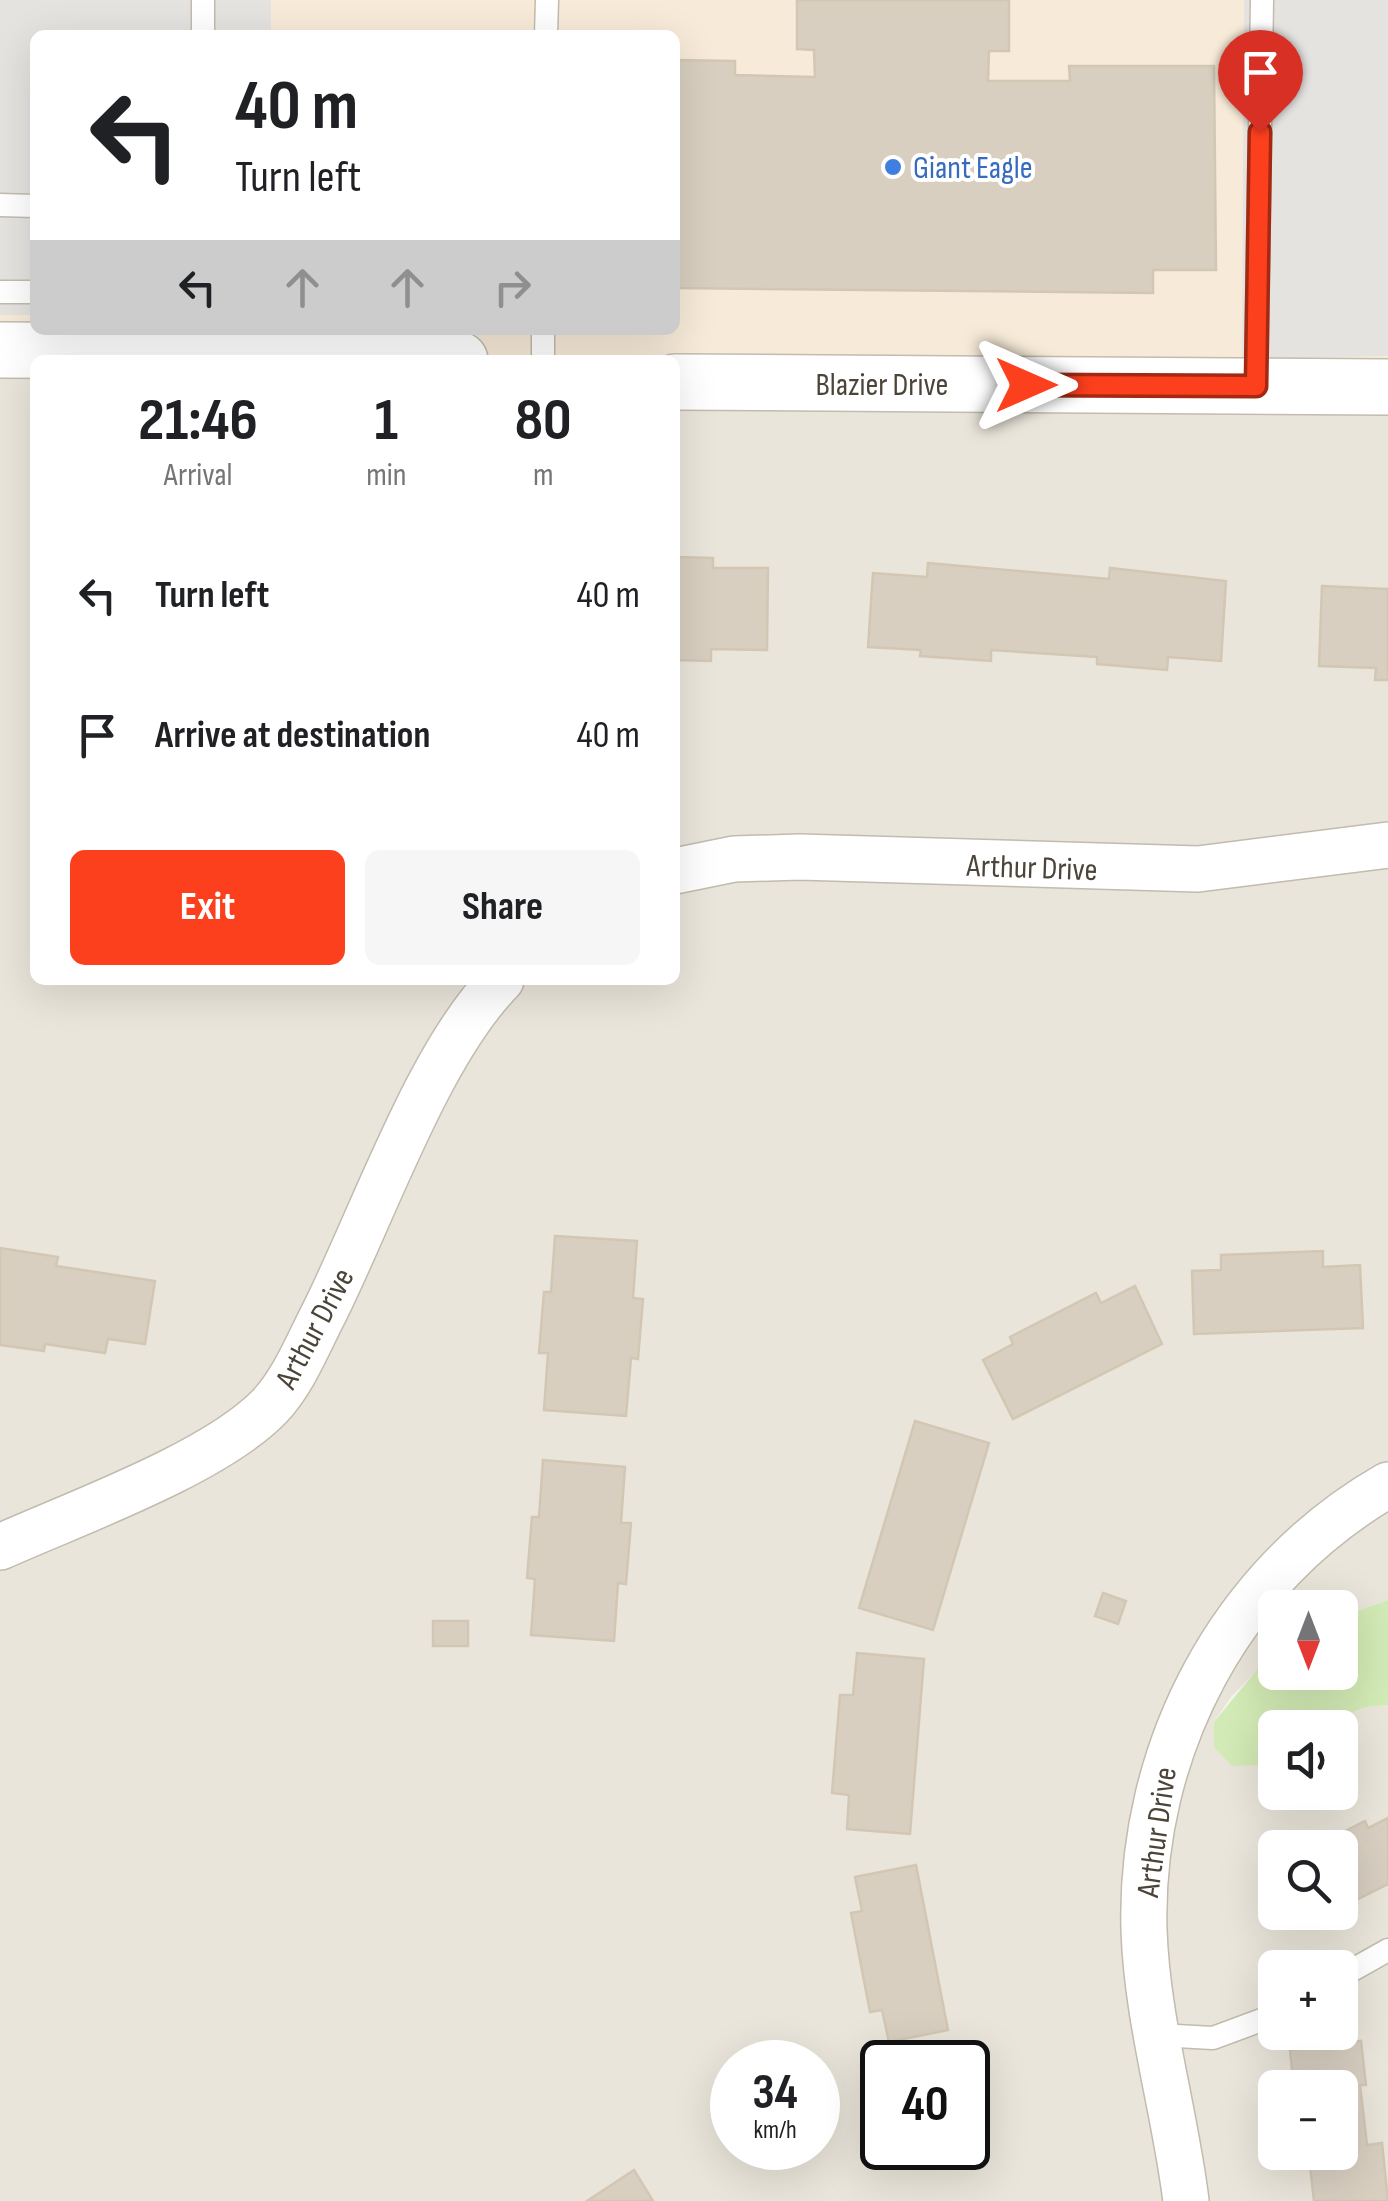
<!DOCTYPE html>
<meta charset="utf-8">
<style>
:root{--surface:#fff;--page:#f6f6f6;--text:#202124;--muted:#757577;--accent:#fc3f1d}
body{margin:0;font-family:"Sofia Sans Condensed",sans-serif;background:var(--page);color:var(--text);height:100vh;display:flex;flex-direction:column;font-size:38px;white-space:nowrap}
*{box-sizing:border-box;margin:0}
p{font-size:32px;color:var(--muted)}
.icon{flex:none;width:55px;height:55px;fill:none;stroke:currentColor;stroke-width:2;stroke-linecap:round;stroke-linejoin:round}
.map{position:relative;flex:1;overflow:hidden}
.details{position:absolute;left:30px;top:355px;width:650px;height:630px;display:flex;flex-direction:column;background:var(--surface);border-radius:15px;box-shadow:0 10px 40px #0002}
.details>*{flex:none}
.top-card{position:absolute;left:30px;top:30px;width:650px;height:305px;border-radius:15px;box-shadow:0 10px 40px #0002;background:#fff;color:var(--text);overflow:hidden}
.needle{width:65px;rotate:180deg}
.controls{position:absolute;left:1258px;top:1590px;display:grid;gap:20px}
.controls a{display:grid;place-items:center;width:100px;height:100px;border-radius:15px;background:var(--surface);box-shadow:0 10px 40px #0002;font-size:50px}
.speed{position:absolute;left:710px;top:2040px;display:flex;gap:20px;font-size:50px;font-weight:700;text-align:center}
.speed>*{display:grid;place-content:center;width:130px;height:130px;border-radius:50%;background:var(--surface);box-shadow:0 10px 40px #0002;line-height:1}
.speed small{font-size:25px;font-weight:400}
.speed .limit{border:5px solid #111;border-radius:15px;background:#fff;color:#111}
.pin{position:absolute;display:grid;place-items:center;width:85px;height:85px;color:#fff;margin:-102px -42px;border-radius:50% 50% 50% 0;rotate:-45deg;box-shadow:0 0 10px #0007}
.pin .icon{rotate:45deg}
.me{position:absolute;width:110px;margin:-55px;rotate:90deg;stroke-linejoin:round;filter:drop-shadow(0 0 8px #0008)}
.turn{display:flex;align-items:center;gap:35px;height:210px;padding:0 40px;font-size:45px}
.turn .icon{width:130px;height:130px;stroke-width:2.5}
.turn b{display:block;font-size:70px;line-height:85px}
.lanes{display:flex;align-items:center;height:95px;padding:0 40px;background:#0003;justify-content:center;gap:50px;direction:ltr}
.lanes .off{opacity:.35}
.eta{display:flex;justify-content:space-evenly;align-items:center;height:170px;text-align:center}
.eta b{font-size:60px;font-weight:700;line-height:70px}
.primary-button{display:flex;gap:20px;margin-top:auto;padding:20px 40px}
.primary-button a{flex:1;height:115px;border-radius:15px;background:var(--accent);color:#fff;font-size:40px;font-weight:700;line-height:115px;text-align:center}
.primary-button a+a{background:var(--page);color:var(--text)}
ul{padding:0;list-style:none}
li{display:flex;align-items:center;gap:30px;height:140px;padding:0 40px}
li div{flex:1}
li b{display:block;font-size:38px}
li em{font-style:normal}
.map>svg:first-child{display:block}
</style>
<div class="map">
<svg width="1388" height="2201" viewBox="0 0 1388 2201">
<rect width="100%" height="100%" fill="#f6f3ec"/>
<path fill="#eae5da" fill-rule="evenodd" d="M0,350L35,360V980H675V382L1388,387V1600L1340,1617V1608H1275V1652L1231,1697L1214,1722L1262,1765L1275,1755V1792H1340V1728L1313,1727L1366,1707L1388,1705V2201H0ZM1275,1848H1340V1912H1275ZM1275,1968H1340V2032H1275ZM732,2062H818V2148H732ZM882,2062H968V2148H882ZM1275,2088H1340V2152H1275Z"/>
<path fill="#f7ead8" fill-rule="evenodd" d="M0,0H1388V387L675,360L0,350ZM35,35H675V330H35Z"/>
<path fill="#d2eab5" d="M1388,1600V1705L1366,1707L1313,1727L1275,1728V1755L1262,1765L1232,1766L1214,1747V1722L1270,1654L1275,1652V1672H1340V1617Z"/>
<g fill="#e5e3e0">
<path d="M0,0H271V35H35V315H0Z"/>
<path d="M1244,0H1388V356L1242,359Z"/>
</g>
<g fill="#d8cfc1" stroke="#d3c7b4" stroke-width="2.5">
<path d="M797,0H1009V51H989L988,81H1070L1069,66H1214L1216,270H1153V293L675,288V60L735,61V75L815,77L814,50L797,49Z"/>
<path d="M675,557L713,558V568H768L767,650L711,649V661L675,660Z"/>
<path d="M928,563L1109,579L1110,568L1226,581L1221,661L1168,657L1167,670L1097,664V657L991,650V661L920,656L921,650L868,647L873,573L927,577Z"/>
<path d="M1322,586L1388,589V680H1375L1376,668L1319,666Z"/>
<path d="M555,1236L637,1241L633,1298L643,1299L638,1359L631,1358L626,1416L544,1410L548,1353H539L544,1292H551Z"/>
<path d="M0,1248L58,1257L56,1266L155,1281L145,1344L108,1339L105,1353L45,1344L44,1351L0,1345Z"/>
<path d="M1323,1251V1267L1360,1265L1363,1328L1194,1334L1192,1271L1221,1270V1255Z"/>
<path d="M1135,1286L1162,1344L1013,1419L983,1360L1013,1344L1010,1337L1096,1293L1101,1303Z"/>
<path d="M915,1421L989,1443L933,1630L859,1608Z"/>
<path d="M543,1460L625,1467L621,1523H631L626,1584L618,1583L614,1641L531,1635L535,1579L527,1578L532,1517H539Z"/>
<path d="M1103,1593L1126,1601L1118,1624L1095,1616Z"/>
<rect x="433" y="1621" width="35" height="25"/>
<path d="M857,1653L924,1659L910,1834L847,1829L849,1795L832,1793L840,1695H853Z"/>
<path d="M1388,1818V1884L1340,1908V1848H1312L1365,1821L1368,1828Z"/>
<path d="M916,1865L948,2030L889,2042L882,2010L870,2012L851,1913L862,1911L855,1877Z"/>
<path d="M1296,1912H1336L1304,1928Z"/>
<path d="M1361,2041L1366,2085H1360L1367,2145L1382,2143L1388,2201H1314L1309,2157L1303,2158V2152H1340V2088H1294L1290,2050Z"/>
<path d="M634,2170L653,2201H587Z"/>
</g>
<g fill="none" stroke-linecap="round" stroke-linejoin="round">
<g stroke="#c2bbae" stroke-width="25">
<g id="service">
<path d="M203,0V35"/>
<path d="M546,35L547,0"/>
<path d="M0,205L35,206"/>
<path d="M0,292H35"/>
<path d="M543,360V330"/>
<path d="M1256,386L1262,0"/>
<path d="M1340,1977L1388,1950"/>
<path d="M1158,2035L1213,2038L1275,2015"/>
</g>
</g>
<g stroke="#c2bbae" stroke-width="48">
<g id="minor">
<path d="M675,871L734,859L800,857L1198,869L1388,845"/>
<path d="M0,1547C76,1513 213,1464 269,1407C293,1382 307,1346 323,1315C372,1218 427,1055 501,980"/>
<path d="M1186,2201C1175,2111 1147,2021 1144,1930C1139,1750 1230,1575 1388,1485"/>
</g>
</g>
<g stroke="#c2bbae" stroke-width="58">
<g id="tertiary">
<path d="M0,350L343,352L460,360"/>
<path d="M675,382L1388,387"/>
</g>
</g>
<use href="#service" stroke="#fff" stroke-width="22"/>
<use href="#minor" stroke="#fff" stroke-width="45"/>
<use href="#tertiary" stroke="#fff" stroke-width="55"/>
</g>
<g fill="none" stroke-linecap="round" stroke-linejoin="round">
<g stroke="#a42913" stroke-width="25">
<path id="route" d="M1026,385L1256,386L1260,132"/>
</g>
<use href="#route" stroke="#fc3f1d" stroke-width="18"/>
</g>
<circle fill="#3f7fe0" stroke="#fff" stroke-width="4" cx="893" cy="167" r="10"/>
<g text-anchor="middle" stroke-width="8" stroke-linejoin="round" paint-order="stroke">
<g font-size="32" fill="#366cbe" stroke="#fff" text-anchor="start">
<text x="913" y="178">Giant Eagle</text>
</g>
<g font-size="32" fill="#4b4439" stroke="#fff">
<text x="882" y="395">Blazier Drive</text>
<text transform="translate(1032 867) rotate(2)" y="11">Arthur Drive</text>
<text transform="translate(314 1328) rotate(-62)" y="11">Arthur Drive</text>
<text transform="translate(1156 1832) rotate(-82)" y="11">Arthur Drive</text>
</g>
</g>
</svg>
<div class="controls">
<a><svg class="needle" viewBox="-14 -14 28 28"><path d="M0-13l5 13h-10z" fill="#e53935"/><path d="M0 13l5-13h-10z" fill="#757577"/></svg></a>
<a><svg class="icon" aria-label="sound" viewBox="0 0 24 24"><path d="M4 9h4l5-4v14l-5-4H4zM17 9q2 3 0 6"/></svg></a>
<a><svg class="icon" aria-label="search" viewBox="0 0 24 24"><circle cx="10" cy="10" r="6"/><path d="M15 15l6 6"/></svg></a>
<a>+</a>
<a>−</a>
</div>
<div class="speed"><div>34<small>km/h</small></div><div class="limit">40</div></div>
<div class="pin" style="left:1260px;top:132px;background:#d93025"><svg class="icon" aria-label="arrive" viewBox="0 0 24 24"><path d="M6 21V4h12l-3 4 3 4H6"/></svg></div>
<svg class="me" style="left:1026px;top:385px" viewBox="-20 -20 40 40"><path d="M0-17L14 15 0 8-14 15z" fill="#fc3f1d" stroke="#fff" stroke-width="4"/></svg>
<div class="top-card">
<div class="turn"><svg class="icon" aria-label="left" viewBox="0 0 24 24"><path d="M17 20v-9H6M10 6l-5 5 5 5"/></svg><div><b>40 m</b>Turn left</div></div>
<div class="lanes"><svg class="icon" aria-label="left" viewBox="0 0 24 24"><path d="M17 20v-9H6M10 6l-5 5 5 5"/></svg><svg class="icon off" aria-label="ahead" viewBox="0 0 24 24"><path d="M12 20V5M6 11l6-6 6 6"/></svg><svg class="icon off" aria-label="ahead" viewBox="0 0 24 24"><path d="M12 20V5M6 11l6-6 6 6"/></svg><svg class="icon off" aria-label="right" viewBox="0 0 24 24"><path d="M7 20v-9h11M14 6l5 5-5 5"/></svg></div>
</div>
<section class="details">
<div class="eta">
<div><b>21:46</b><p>Arrival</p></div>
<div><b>1</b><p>min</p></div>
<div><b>80</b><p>m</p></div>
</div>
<ul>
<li><svg class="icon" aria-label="left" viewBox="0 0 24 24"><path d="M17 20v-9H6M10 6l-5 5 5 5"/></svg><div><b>Turn left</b></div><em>40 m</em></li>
<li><svg class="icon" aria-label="arrive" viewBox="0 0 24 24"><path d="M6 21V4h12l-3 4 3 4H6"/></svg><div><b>Arrive at destination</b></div><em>40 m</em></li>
</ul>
<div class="primary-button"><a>Exit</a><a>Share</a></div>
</section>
</div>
